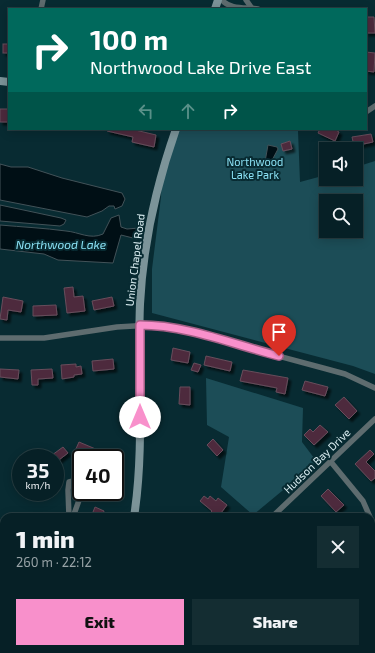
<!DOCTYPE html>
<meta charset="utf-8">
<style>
:root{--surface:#062026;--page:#142d32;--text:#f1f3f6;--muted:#98a3a7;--line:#273e43;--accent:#f890cb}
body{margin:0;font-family:"Exo 2",sans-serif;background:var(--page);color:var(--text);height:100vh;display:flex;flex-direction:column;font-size:15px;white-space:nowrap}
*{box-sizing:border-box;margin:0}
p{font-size:13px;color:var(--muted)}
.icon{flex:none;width:22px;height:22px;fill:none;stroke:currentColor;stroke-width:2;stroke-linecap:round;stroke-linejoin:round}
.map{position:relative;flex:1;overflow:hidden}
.sheet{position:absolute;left:0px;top:513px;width:375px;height:140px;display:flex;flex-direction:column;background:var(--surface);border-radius:12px 12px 0 0;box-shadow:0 2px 10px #0003,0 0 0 1px var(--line)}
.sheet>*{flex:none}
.top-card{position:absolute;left:8px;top:8px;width:359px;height:122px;border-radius:0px;box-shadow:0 2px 10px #0003,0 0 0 1px var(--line);background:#00695c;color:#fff;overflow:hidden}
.buttons{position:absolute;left:319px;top:142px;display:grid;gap:8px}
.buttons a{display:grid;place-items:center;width:44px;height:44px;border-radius:0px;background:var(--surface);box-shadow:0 2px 10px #0003,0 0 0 1px var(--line);font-size:20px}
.speed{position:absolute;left:12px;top:449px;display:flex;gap:8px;font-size:20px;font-weight:700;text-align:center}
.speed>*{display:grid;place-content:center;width:52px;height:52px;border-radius:50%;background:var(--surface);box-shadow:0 2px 10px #0003,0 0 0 1px var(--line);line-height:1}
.speed small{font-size:10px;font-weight:400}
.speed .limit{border:2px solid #111;border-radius:6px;background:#fff;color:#111}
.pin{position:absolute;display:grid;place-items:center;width:34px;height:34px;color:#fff;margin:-41px -17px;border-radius:50% 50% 50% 0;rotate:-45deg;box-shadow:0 0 4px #0007}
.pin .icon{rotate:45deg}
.me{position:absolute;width:44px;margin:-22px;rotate:0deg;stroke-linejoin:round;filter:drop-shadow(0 0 3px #0008)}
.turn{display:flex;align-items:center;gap:14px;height:84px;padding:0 16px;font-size:18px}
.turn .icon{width:52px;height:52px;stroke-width:2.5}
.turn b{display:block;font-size:28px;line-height:34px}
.lanes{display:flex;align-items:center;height:38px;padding:0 16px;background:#0003;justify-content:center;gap:20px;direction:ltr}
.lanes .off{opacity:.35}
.round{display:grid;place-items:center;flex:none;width:42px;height:42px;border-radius:0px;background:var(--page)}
.head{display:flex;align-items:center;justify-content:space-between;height:68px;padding:0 16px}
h1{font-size:24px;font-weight:800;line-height:30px}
.action{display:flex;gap:8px;margin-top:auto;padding:8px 16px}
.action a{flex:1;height:46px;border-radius:0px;background:var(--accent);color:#111;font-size:16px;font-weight:800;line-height:46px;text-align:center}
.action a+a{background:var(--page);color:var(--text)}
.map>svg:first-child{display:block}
</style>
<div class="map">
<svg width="375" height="653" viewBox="0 0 375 653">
<defs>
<filter id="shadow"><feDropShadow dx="3" dy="3" stdDeviation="1" flood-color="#0009"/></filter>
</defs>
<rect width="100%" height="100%" fill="#082b32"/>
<g fill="#1c4d57" fill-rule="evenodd">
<path d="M179,129H294L298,131L300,182L326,175V179H356V167L375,161V374L353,366L152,313V269L161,197L162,170ZM326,201H356V231H326Z"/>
<path d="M206,378L303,408L302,442L317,462L253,515L221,487L229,437L207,425Z"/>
<path d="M4,608V646L0,653V612Z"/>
<path d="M226,649H371L375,650V653H233Z"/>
</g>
<g fill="#000f15" stroke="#425258">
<path d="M268,145L277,147L278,149L270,164L265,162Z"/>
<path d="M0,164L11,167H28L62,178L122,193L125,199L122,206L115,209L114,206H109L102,211L87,217L0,200Z"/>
<path d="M0,205L61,218L66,220L64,224L60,226L0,221Z"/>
<path d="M119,215L121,227L127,229L139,228L141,232L140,237L137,239L121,235L113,263L58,260L44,254L0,249V225C22,227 44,228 66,231C79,232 90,240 103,234L111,218Z"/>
</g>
<g fill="#4d2b3e" stroke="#674d5b" filter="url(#shadow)">
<path d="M366,17H374L375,33H366Z"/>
<rect x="3" y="44" width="6" height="9"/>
<path d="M366,52L375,53L374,72L366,71Z"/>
<rect x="0" y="109" width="9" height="13"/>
<path d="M107,129H131L156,135L154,147L132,142L133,137L107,131Z"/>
<path d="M320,129H334L339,132L335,141L318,133Z"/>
<path d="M371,134L373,142L354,146L352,137Z"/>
<path d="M290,141L292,149L283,151L281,144Z"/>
<path d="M73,287L74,297L83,296L85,311L67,313L64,288Z"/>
<path d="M3,297L23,301L21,312L8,310L7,320L0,319Z"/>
<path d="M112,297L114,306L94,310L92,301Z"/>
<path d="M56,305L57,315L33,316V306Z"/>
<path d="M173,348L190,352L188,363L171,360Z"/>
<path d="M206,356L232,362L230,371L204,365Z"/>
<path d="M113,359L114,369L93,371L92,361Z"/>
<path d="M194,363L201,365L198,372L191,370Z"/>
<path d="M76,364V367L81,366L82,374L74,375V377L62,379L61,365Z"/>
<path d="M0,369L19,370L18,379L0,377Z"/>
<path d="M52,369L53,378L38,379V385H32L31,370Z"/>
<path d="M243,370L288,378L285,394L276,392L277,388L240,381Z"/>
<path d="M305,381L328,387L325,396L302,390Z"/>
<path d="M180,387H190V405L179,404Z"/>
<path d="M344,397L357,411L349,419L335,405Z"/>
<path d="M320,425L328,432L314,445L304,435L310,429L313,432Z"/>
<path d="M213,439L223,450L217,456L207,445Z"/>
<path d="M79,442L98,450L95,458L75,451Z"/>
<path d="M63,447L68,453L55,463V458H48Z"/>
<path d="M370,450L374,454L366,462L375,471V478L371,481L355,464Z"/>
<path d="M328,489L344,505L336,512L321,496Z"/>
<path d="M204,496L208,499L210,496L216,501L218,498L227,505L218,517H212L209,514L212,511L200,501Z"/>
<path d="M95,507L104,511L102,517H91Z"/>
</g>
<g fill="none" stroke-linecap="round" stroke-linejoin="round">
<g stroke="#5e6c6f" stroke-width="5.5">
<path d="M222,0C230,10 247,7 258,9"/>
<path d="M246,0L251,7"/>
<path d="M41,9L43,0"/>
<path d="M366,112L375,106"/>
<path d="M0,338H44L117,327L151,325L185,331L323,368L345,374L375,388"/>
<path d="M331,462L363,501L370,517"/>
<path d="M69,517L68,490L69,482L77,480L81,484"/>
<path d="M73,517L82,492"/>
<path d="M272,517L375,419"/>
<path d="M371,519L375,570"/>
<path d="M0,578L4,580"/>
<path d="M133,649L142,653"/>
<path d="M153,653L155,649"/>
</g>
<g stroke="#7c9499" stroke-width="8">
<path d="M215,9L218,0"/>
<path d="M0,81L9,82"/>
<path d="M134,517C145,446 137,375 140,304C143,244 156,186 176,129"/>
<path d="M86,653L88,649"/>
</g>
</g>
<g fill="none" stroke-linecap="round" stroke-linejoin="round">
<g stroke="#a15e84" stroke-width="10">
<path id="route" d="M140,417V325C187,325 235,345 279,356"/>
</g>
<use href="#route" stroke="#f890cb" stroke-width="7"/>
</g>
<g text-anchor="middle" stroke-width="4" stroke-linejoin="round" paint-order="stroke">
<g font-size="11" fill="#8be2f5" stroke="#082b32">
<text x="255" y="166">Northwood<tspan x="255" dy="13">Lake Park</tspan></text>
</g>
<g font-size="11" fill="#ddf0f4" stroke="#082b32">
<text transform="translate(135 260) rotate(-83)" y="4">Union Chapel Road</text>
<text transform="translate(317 461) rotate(-44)" y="4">Hudson Bay Drive</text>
</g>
<g font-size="12" font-style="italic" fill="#89e0f3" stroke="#082b32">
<text x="61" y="249">Northwood Lake</text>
</g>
</g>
</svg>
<div class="buttons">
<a><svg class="icon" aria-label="sound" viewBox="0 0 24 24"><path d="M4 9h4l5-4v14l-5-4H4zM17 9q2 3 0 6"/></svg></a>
<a><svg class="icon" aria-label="search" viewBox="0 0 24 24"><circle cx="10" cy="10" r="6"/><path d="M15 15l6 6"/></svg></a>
</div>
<div class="speed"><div>35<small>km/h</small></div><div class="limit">40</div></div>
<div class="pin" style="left:279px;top:356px;background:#d93025"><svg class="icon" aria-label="arrive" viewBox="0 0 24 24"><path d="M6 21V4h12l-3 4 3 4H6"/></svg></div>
<svg class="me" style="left:140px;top:417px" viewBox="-20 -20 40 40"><circle r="19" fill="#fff"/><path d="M0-13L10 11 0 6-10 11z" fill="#f890cb"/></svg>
<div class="top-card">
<div class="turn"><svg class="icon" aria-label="right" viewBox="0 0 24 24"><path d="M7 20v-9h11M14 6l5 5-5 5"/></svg><div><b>100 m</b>Northwood Lake Drive East</div></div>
<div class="lanes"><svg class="icon off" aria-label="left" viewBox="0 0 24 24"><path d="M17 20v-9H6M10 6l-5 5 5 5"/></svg><svg class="icon off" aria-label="ahead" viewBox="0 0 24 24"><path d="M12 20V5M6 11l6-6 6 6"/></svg><svg class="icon" aria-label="right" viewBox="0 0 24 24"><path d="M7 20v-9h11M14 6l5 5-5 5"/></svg></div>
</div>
<section class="sheet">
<div class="head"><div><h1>1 min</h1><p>260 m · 22:12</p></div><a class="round"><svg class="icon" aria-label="close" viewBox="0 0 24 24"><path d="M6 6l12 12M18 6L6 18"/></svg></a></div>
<div class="action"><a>Exit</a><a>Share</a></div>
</section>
</div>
